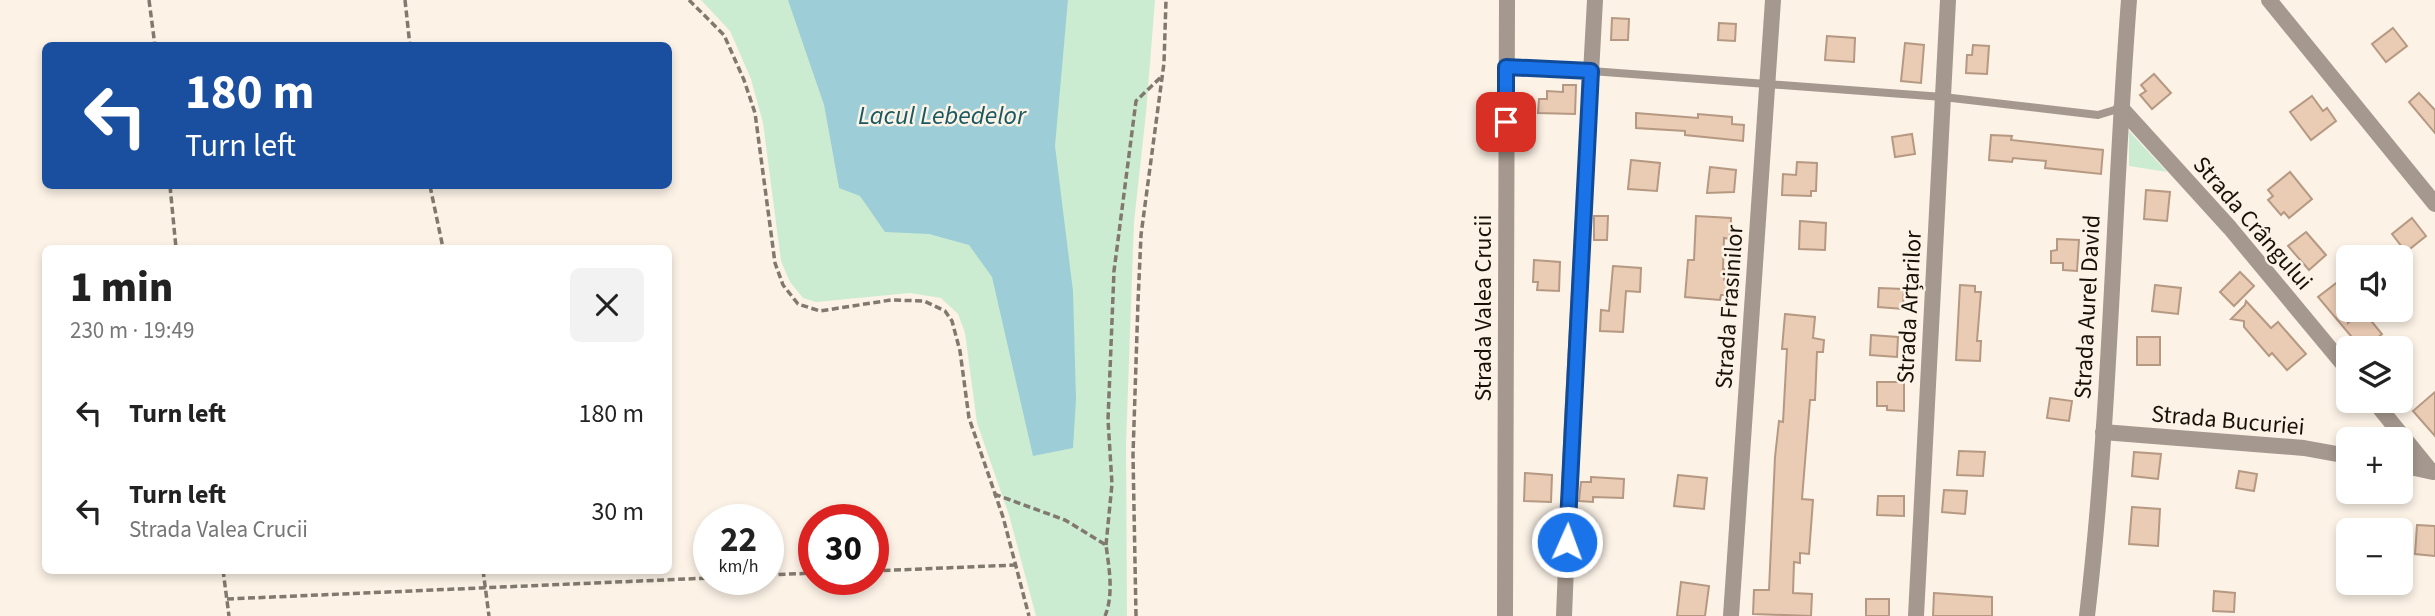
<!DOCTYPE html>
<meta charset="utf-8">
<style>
:root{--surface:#fff;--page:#f2f2f2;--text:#222;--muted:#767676}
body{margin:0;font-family:"Source Sans 3",sans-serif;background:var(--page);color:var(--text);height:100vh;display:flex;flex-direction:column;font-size:26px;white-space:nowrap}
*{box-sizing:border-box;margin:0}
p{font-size:23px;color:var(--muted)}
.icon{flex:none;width:38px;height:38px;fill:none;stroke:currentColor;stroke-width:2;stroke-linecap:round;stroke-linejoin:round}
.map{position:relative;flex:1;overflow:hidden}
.side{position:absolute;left:42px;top:245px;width:630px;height:329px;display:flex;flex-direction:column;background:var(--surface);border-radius:10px;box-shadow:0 4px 10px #0003}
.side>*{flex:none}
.banner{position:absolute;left:42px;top:42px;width:630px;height:147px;border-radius:10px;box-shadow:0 4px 10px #0003;background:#1a4fa0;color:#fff;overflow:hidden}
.buttons{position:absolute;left:2336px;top:245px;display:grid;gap:14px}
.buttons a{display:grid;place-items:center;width:77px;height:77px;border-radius:10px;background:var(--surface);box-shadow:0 4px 10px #0003;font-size:35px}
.speed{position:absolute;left:693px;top:504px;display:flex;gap:14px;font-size:35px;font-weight:700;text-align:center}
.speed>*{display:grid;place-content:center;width:91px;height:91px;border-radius:50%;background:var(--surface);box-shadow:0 4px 10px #0003;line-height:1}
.speed small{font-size:18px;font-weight:400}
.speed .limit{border:10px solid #d22;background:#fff;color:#111}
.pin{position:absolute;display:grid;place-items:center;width:60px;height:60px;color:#fff;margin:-30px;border-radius:14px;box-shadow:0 4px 10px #0006}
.me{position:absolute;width:77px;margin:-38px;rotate:2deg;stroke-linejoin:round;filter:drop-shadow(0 0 5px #0008)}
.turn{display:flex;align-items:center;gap:24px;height:147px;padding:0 28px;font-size:32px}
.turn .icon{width:91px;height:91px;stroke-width:2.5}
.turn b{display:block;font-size:49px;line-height:60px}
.round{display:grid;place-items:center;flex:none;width:74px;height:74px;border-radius:10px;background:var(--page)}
.headline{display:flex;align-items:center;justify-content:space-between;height:119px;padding:0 28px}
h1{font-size:42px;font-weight:800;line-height:52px}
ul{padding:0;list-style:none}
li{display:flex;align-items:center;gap:21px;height:98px;padding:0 28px}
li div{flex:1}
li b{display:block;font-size:26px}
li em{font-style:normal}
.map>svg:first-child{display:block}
</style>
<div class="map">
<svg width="2435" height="616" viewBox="0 0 2435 616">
<rect width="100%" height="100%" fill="#fcf2e6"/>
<g fill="#ccecd1">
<path d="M701,0H788L791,4L824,105L839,188L1064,41L1068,0H1155L1146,113L1134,222L1126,444L1127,616H1036L1009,515L977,423L965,333L958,314L941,298L910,293L816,302L803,298L790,282L781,261L763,123L751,79L730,31Z"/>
<path d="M2129,131L2167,172L2129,166Z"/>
</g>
<path fill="#9dcdd6" d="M788,0H1068L1055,146L1073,291L1076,399L1073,448L1033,456L992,277L969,245L929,234L885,232L860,196L839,188L824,105Z"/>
<g fill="#eacbb4" stroke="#b69983" stroke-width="2">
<path d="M1612,18L1629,19L1628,40H1611Z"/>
<path d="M1719,23L1736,24L1735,41L1718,40Z"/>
<path d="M2393,28L2407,46L2386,62L2372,44Z"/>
<path d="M1827,36L1855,38L1854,62L1825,60Z"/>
<path d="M1905,43L1924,45L1921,83L1901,81Z"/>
<path d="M1973,45L1989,46L1987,74L1966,73L1967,55H1972Z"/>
<path d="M2154,74L2171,93L2152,109L2140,95L2146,91L2141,85Z"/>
<path d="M1563,85H1576L1575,114L1538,113L1539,99H1547V91L1563,92Z"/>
<path d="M2419,93L2435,110V133L2409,102Z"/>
<path d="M2312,96L2323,111L2327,108L2336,121L2311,140L2290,112Z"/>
<path d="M1636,113L1698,118V114L1732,117V124L1744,125L1743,141L1685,135V131L1636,128Z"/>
<path d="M1912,134L1915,154L1895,157L1892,137Z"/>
<path d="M1991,135L2012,136L2011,140L2103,150L2101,174L2045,168L2046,161L2013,158L2012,162L1989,160Z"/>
<path d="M1631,160L1660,163L1657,191L1628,189Z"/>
<path d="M1797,162L1817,163L1816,191H1811V196L1782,195L1783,174L1796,175Z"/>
<path d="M1710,167L1736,170L1734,192L1707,193Z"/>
<path d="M2290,172L2312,199L2289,218L2284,212L2281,215L2268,200L2273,196L2268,190Z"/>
<path d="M2146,190L2170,192L2167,221L2144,219Z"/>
<path d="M1594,216H1608L1607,240H1594Z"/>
<path d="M1696,216L1731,218L1730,239L1724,238L1723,269H1724V280L1729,281L1728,295H1721L1720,300L1685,297L1688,260H1694Z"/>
<path d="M2412,218L2426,236L2406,252L2392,234Z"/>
<path d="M1800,221L1826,223L1825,250L1799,249Z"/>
<path d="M2306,232L2326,255L2309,270L2288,246Z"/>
<path d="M2057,239L2079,240L2077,271L2063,270V263H2051V251L2057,250Z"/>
<path d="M1534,260L1560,262L1559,291L1537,290L1538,282H1533Z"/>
<path d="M1613,266L1641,268L1640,292L1626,291L1623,332L1600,331L1601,310L1609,311Z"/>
<path d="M2240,272L2254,286L2234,306L2220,292Z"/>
<path d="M2339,281L2348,293V323L2363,311L2382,334L2365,348H2361L2318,297Z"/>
<path d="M1960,285L1975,286V292H1981L1977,341H1981L1980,361L1956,360Z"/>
<path d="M2155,285L2181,288L2178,314L2152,311Z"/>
<path d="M1879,288L1904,289L1903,309L1878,307Z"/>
<path d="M2246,301L2271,328L2278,322L2306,354L2287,370L2272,353L2269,356L2244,327V321L2231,319L2245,305Z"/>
<path d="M1785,314L1815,317L1813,338L1824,340L1823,352H1817L1815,400H1810L1802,499L1813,500L1809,554L1800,553V563L1794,562L1793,593L1812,594L1811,616L1753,614L1754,590H1769L1775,457L1779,421L1783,422L1787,349H1782Z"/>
<path d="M1871,335L1898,337L1897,357L1870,355Z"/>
<rect x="2137" y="337" width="23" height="28"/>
<path d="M1877,382H1904V411L1887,410V406H1877Z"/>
<path d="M2435,392V436L2413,411Z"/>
<path d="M2050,398L2072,401L2069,421L2047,418Z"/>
<path d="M1959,451L1985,452L1983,476L1957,475Z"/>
<path d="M2134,452L2161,454L2158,479L2132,476Z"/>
<path d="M2239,471L2257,474L2254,491L2236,488Z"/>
<path d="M1525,473L1552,475L1551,502L1524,501Z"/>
<path d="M1678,475L1707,478L1704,509L1674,506Z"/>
<path d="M1591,477L1624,479L1623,498L1593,497V502L1579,501L1581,482H1591Z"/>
<path d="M1944,490L1967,491L1965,514L1942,512Z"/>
<path d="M1878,496H1904V516L1877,515Z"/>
<path d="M2132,507L2160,509L2158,546L2129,544Z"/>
<path d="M2417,525L2435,526V556L2415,554Z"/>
<path d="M1681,582L1709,586L1705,616H1677Z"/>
<path d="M2214,591L2235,593L2234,612L2213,611Z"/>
<path d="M1934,593L1992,597V616H1933Z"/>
<rect x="1866" y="599" width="23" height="17"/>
</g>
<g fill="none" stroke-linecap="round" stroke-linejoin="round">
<g stroke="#82796e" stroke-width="3.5" stroke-dasharray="7 3.5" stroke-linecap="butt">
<path d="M149,0L155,46"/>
<path d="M405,0L410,46"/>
<path d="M689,0L724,35L744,80L755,113L775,263L783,285L798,304L820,311L891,300L924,301L945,311L952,321L960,351L969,418L1003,517L1029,616"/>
<path d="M170,186L176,248"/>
<path d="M430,186L443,248"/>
<path d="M994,494L1065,520L1106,545C1109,568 1114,594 1105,616"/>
<path d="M1106,545L1112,484L1108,420L1114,271L1136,101L1161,77"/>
<path d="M223,570L229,616"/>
<path d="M483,570L489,616"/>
<path d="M873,571L1015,565"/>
<path d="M768,575L814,573"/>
<path d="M227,599L709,578"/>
<path d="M1136,616L1133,455L1138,302L1141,235L1164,63L1166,0"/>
</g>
<path stroke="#a5988e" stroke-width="8" d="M1506,67L1591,71L1943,97L2098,115L2121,108"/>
<g stroke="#a5988e" stroke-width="16">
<path d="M2269,0L2435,204"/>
<path d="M2121,108L2230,228L2348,370"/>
<path d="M2374,401L2430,470"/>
<path d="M2103,432L2304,448L2348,456"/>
<path d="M2401,465L2433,472"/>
<path d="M1505,616L1507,0"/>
<path d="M1564,616L1572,420L1595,0"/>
<path d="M1731,616L1773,0"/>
<path d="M1916,616L1948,0"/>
<path d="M2087,616C2111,412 2113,205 2129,0"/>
</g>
</g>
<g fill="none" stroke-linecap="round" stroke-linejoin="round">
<g stroke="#114b97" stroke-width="18">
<path id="route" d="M1506,122V67L1591,71L1567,542"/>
</g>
<use href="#route" stroke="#1a73e8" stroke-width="12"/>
</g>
<g text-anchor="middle" stroke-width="5" stroke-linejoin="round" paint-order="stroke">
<g font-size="24" fill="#191107" stroke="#fcf2e6">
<text transform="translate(2253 223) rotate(49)" y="8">Strada Crângului</text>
<text transform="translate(1729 307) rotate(-86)" y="8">Strada Frasinilor</text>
<text transform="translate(1909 307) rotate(-87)" y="8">Strada Arțarilor</text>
<text transform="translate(2087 307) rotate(-87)" y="8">Strada Aurel David</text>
<text transform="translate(1483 308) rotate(-90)" y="8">Strada Valea Crucii</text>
<text transform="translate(2228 420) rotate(5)" y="8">Strada Bucuriei</text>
</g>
<g font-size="26" font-style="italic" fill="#165963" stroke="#fcf2e6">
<text x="942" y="124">Lacul Lebedelor</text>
</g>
</g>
</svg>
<div class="buttons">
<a><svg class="icon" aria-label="sound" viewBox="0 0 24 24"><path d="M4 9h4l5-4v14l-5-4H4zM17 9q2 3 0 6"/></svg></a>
<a><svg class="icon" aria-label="layers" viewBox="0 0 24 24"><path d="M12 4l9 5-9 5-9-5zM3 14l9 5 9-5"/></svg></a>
<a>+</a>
<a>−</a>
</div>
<div class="speed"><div>22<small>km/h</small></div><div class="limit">30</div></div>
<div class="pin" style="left:1506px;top:122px;background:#d93025"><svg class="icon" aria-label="arrive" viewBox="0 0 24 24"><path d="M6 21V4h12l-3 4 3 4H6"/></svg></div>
<svg class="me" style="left:1567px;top:542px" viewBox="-20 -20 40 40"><circle r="17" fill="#1a73e8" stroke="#fff" stroke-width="3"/><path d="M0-11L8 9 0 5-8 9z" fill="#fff"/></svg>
<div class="banner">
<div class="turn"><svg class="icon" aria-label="left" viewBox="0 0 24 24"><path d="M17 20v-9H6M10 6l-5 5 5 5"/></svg><div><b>180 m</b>Turn left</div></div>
</div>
<section class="side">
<div class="headline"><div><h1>1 min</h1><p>230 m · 19:49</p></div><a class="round"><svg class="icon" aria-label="close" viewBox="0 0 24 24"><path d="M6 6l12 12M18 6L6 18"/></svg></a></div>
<ul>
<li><svg class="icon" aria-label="left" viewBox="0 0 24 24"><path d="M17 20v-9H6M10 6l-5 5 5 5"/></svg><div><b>Turn left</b></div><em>180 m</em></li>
<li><svg class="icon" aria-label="left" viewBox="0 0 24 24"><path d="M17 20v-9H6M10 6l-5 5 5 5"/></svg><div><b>Turn left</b><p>Strada Valea Crucii</p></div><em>30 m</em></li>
</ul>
</section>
</div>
